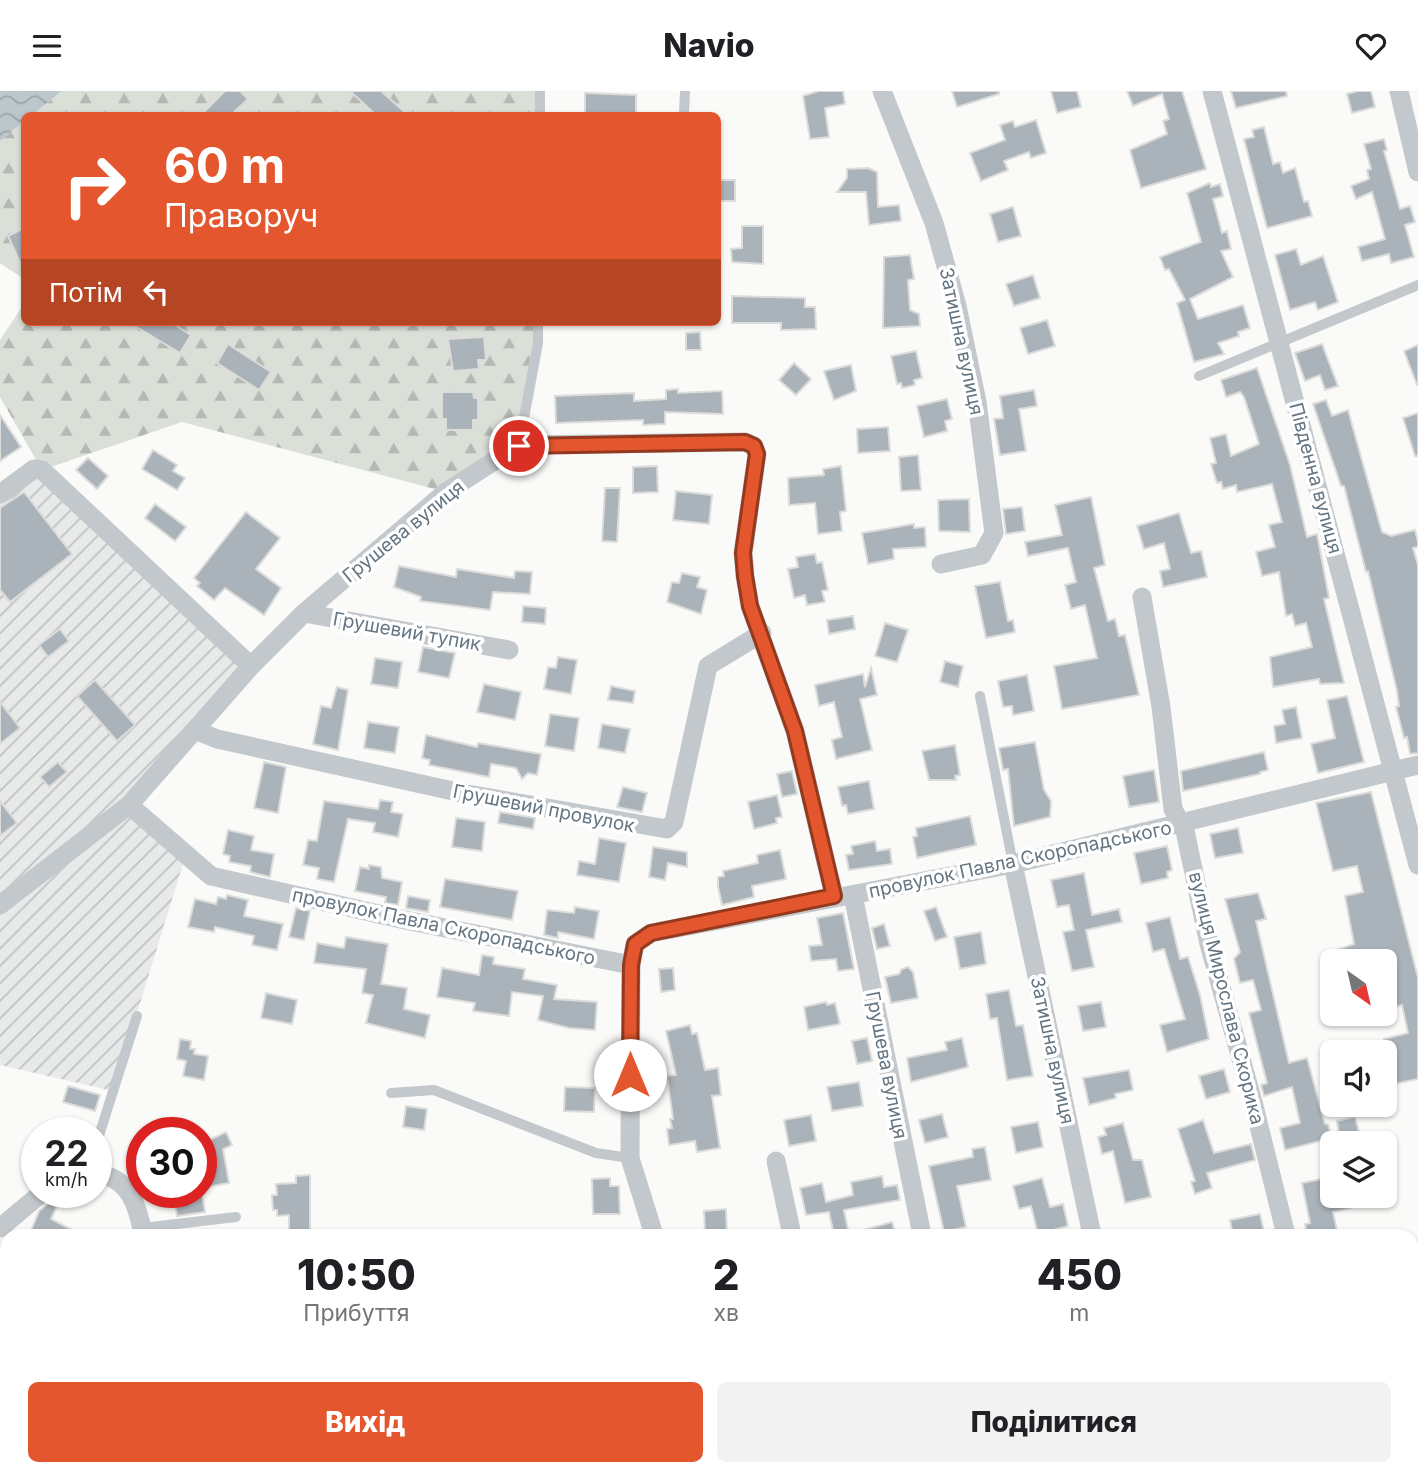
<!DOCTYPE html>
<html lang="uk">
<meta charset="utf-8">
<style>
:root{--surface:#fff;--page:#f2f2f2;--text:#202124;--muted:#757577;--accent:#e4572e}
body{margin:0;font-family:Inter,sans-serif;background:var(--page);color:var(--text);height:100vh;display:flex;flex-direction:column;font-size:26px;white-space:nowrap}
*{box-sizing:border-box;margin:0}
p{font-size:23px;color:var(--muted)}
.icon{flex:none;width:38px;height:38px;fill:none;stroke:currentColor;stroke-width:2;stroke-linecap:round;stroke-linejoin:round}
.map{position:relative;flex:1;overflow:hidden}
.side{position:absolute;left:0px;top:1138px;width:1419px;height:247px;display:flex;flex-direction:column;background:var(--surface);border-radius:21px 21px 0 0;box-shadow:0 2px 5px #0004}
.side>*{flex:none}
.guide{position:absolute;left:21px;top:21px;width:700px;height:214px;border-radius:10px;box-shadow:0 2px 5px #0004;background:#e4572e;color:#fff;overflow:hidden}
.needle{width:46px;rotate:146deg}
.tools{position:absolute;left:1320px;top:858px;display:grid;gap:14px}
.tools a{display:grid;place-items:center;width:77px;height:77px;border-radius:10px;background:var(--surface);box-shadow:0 2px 5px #0004;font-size:35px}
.speed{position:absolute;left:21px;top:1026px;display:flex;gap:14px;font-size:35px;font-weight:700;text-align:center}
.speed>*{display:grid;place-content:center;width:91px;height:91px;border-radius:50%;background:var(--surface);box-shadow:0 2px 5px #0004;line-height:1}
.speed small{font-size:18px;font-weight:400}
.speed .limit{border:10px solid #d22;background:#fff;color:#111}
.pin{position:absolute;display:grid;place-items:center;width:60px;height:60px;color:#fff;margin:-30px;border:4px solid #fff;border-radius:50%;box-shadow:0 2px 7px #0007}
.me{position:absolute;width:77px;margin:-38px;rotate:0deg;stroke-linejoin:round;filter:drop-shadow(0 0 5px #0008)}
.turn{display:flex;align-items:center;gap:24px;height:147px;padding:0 28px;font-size:32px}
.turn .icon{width:91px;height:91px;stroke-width:2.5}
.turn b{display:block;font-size:49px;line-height:60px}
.then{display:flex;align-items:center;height:66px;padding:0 28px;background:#0003;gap:14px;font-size:26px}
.eta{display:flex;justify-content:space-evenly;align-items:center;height:119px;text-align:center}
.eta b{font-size:42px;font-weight:800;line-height:49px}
.cta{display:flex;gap:14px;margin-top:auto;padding:14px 28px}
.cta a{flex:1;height:80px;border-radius:10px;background:var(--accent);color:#fff;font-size:28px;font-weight:800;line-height:80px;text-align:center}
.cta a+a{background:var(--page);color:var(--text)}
header{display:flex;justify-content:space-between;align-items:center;height:91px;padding:0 28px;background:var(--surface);font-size:32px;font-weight:800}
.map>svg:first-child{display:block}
</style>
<header><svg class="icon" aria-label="menu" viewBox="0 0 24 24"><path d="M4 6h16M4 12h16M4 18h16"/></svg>Navio<svg class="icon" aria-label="heart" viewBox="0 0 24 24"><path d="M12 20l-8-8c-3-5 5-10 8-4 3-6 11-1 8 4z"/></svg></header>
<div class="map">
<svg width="1418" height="1384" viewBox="0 0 1418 1384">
<defs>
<pattern id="industrial-furrows" width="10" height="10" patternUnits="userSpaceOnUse" patternTransform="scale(1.75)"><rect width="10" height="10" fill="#e8e9e9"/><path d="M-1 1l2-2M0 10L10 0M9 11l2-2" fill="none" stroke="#c0c1c2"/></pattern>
<pattern id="forest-firs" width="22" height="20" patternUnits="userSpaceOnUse" patternTransform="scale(1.75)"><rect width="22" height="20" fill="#dadfd7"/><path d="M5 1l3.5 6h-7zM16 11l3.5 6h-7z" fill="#b4b9b4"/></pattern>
<pattern id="water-waves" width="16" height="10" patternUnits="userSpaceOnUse" patternTransform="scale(1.75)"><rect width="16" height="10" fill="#bbc7cb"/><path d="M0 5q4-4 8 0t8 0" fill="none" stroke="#9ca6aa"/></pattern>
</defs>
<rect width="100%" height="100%" fill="#fafaf8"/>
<path fill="url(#industrial-furrows)" d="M34,378L251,575L129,714L186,763L113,1000L0,974V403Z"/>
<g fill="url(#forest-firs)">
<path d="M62,0H540V24H32Z"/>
<path d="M24,30V188L0,172V50Z"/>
<path d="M24,213V231H538L519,354L446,401L182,331L42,379L0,306V249Z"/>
</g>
<path fill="url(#water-waves)" d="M0,0H62L32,24H24V30L0,50Z"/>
<g fill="#aab3b9" stroke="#dcdcda" stroke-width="2">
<path d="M225,0H240L248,8L231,24H201Z"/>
<path d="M350,0H381L408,24H376Z"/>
<path d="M819,0H843L845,13L825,17L829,46L810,48L803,5Z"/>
<path d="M952,0H999V3L957,16Z"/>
<path d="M1051,0H1077L1081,16L1057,22Z"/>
<path d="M1127,0H1182L1206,78L1141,97L1130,59L1167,43L1163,30L1169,28L1162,3L1133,15Z"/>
<path d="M1231,0H1286L1287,5L1236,17Z"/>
<path d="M1358,0H1371L1375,16L1352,22L1347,3Z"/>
<path d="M585,2L636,4V24H585Z"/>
<path d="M1036,29L1046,62L1031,67L1029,61L1004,70L1008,79L981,90L970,62L1005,49L1000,34L1013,30L1015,36Z"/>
<path d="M1264,36L1273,73L1280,71L1283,82L1295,77L1304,111L1308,110L1312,125L1267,137L1244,48L1254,46L1252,39Z"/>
<path d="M1384,48L1387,59L1384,60L1400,118L1410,115L1415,131L1405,134L1414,166L1391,172L1389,163L1362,170L1358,156L1385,148L1372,101L1356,108L1351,95L1369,88L1367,79L1371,78L1364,53Z"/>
<path d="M868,77L877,81L878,116L899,114L901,130L869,134L866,101H837L847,87V78Z"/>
<rect x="718" y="89" width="17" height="21"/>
<path d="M1210,92L1211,96L1220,93L1223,105L1213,108L1222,142L1227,140L1231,158L1221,160L1233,186L1190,208L1198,228L1243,214L1250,237L1238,241L1239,245L1218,252L1224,263L1194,271L1177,212L1185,209L1169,178L1165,179L1160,166L1201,151L1187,102Z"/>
<path d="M1013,116L1021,145L998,151L990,123Z"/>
<path d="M742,135H763V173L732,171L731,158L742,157Z"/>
<path d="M24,137V180L8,145Z"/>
<path d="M1296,158L1301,174L1323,165L1338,211L1318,219L1315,211L1290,219L1275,164Z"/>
<path d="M910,164L914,188L908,189L910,219L919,223L920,235L883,237L884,166Z"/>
<path d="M1033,184L1040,207L1014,215L1006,193Z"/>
<path d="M732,205L805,207V216H815L816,238L781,239V232H732Z"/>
<path d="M1047,229L1055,255L1028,263L1020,237Z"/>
<path d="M128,231H170L191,244L180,262Z"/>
<path d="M700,241L701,259H686V242Z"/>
<path d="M484,246L486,269H478L479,278L453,280L448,248Z"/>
<path d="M228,253L271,281L259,299L217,272Z"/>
<path d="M1322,253L1338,295L1325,299L1320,284L1305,290L1295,262Z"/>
<path d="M1418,254V294H1417L1404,260Z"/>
<path d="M916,260L922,287L914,289L915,294L902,297L901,292L897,293L891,265Z"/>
<path d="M794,272L811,288L796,304L779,289Z"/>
<path d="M851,274L856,300L834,309L824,280Z"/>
<path d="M1257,277L1290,374L1307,446L1317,443L1329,507L1324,508L1344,592L1320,593L1319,588L1273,596L1270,566L1312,556L1306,532L1295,535L1292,523L1286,525L1279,481L1262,485L1256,461L1275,456L1269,434L1282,431L1272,393L1237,401L1236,394L1223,398L1221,391L1217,392L1211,373L1216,372L1210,347L1226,343L1231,365L1259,353L1244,306L1240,301L1226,306L1221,289Z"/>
<path d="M678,298V302L722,300L723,323L665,321V333L643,334V329L556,332L555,305L634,302V310L666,308V299Z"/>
<path d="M1034,299L1037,315L1019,318L1026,360L1000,364L994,328L1003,327L1000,305Z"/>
<path d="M442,301H473L474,307H478V329H473V339H446V328H442Z"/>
<path d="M947,308L952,328L945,330L947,340L924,346L917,315Z"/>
<path d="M1326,309L1332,325L1348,319L1382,441L1391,445L1415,439L1418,451V456L1413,457L1418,474V662L1410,663L1407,646L1404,647L1396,616L1399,615L1397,600L1368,480L1366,481L1344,395H1341L1313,313Z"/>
<path d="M1418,322V365H1415L1403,327Z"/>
<path d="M0,324L21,356L0,370Z"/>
<path d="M888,336L890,360L858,362L857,338Z"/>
<path d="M153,359L177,374L173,380L185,387L177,399L142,378Z"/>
<path d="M918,364L921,399L901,400L899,366Z"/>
<path d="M88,367L108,385L97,398L76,379Z"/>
<path d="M657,375L658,401L633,402V376Z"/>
<path d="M841,375L846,420L840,421L842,440L818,443L815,412L789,414L788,387L824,384L823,378Z"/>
<path d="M605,397H620L617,451L602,450Z"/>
<path d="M676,400L712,404L709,433L673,429Z"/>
<path d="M24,401L72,463L10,511L0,499V417Z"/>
<path d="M1091,406L1105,474L1094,477L1108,530L1115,528L1119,545L1125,544L1139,604L1062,618L1054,575L1097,567L1085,514L1071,518L1065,494L1076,491L1068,457L1028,465L1025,451L1062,444L1055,414Z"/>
<path d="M969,408L970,441L939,440L938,409Z"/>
<path d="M155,413L186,436L175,450L145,427Z"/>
<path d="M1022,416L1025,440L1006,443L1003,418Z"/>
<path d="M246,421L280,447L256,478L281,497L264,524L225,497L214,509L197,495L200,492L194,487Z"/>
<path d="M1179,422L1191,462L1201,460L1207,486L1163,496L1160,480L1170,478L1164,452L1144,458L1137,435Z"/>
<path d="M914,433V437L925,436L926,456L893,458L894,468L868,473L862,442Z"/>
<path d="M815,463L817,472L822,471L828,499L822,500L825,511L807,514L805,504L794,507L788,478L798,476L796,466Z"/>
<path d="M399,475L456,486L457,478L514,487L515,480L532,481L530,503L493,501L490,519L420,510L421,506L394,496Z"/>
<path d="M682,482L700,486L697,496L707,499L701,523L667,511L672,491L679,492Z"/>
<path d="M1000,491L1008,530L1013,529L1015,541L986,547L975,495Z"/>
<path d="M523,515L546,517L545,533L522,531Z"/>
<path d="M853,525L855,538L829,543L827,529Z"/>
<path d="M885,532L908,539L897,571L875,565Z"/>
<path d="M60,538L69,550L48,566L39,554Z"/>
<path d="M423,556L455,562L449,587L418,581Z"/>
<path d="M558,566L577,569L571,603L544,598L548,576L556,577Z"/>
<path d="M375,567L402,571L398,597L371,593Z"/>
<path d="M945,570L963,575L958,596L940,591Z"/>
<path d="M871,577L877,604L860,608L872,659L836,668L832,649L842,646L834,611L819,615L815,594L863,583L865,596Z"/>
<path d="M1027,584L1034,620L1013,624L1012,615L1003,616L998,590Z"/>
<path d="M95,589L135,634L117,650L77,605Z"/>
<path d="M484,593L521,601L515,629L477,621Z"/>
<path d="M611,595L635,600L633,612L608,609Z"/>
<path d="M337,596L348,599L338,659L313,653L321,615L331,617Z"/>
<path d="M1347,605L1364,671L1318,682L1311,653L1335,647L1327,609Z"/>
<path d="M0,611L20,637L0,653Z"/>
<path d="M1296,616L1302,647L1276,652L1274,635L1285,633L1282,619Z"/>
<path d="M550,623L579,627L574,660L545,655Z"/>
<path d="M368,631L399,636L395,662L364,657Z"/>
<path d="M602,633L630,638L625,662L598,657Z"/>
<path d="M426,644L477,656L478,652L541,663L537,684L528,682L522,688L516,677L491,673L489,686L429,674L430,669L422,667Z"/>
<path d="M1035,651L1044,699L1051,710L1050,726L1014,735L1008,678L1003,679L999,657Z"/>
<path d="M955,654L960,684L955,685L956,689H929L922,660Z"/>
<path d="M1264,661L1268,679L1260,681V683L1183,700L1181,680Z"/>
<path d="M58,671L67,681L49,696L40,686Z"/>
<path d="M264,671L286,676L278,722L254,717Z"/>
<path d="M1154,679L1159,711L1129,716L1123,685Z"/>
<path d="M792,680L797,703L782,706L777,683Z"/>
<path d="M869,690L874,718L848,723L846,714L842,715L838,696Z"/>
<path d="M623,696L647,702L642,721L617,716Z"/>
<path d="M1371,701L1418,887V988L1384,995V948L1408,942L1402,914L1393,917L1384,870H1337L1333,860L1354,853L1345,805L1363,801L1357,775L1333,780L1316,712Z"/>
<path d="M777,704L782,726L776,727L777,732L754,738L748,711Z"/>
<path d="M380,709L393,711L391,721L403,723L398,746L373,741L375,732L348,728L334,791L317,788L319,777L303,774L308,749L317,750L324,710L378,718Z"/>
<path d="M0,710L17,732L0,745Z"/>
<path d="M500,721L535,727L533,738L498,732Z"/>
<path d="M970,725L976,754L917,767L913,746L917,745L916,737Z"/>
<path d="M456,727L485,731L482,760L452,756Z"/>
<path d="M1238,737L1243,762L1215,767L1210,743Z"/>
<path d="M228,739L254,745L251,759L274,763L270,786L250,781L251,775L229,771L230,765L223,763Z"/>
<path d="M599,747L626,752L619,791L577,784L579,770L595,773Z"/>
<path d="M875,750L877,760L890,758L892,773L849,779L846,764L853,763L851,755Z"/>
<path d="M1167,755L1172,779L1167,781L1168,787L1141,793L1134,762Z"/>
<path d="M653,756L687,761V776L668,772L665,789L649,786Z"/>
<path d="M780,759L786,788L752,795L754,806L722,814L718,796V786L724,785L723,780L758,772L757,764Z"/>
<path d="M369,774L381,776L382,787L402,791L398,814L385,812L386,806L355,800L360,776L369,778Z"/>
<path d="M1084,782L1092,824L1119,818L1122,831L1086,839L1094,876L1072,880L1063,841L1074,839L1069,814L1057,816L1051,789Z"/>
<path d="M445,788L518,800L512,829L440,816Z"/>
<path d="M1258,802L1266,828L1256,830L1289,972L1307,967L1325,1033H1328L1332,1047L1285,1059L1280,1037L1300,1032L1292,996L1264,1005L1261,994L1267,992L1249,922L1261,919L1253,889L1240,892L1234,868L1240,861L1225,808Z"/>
<path d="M227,804L248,809L244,825L283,833L277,859L252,854L254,845L215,836L214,841L188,836L195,808L216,813L218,806L226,808Z"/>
<path d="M408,805L430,809L428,821L406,817Z"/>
<path d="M575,816L599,820L594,848L558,841V847L544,844L547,819L574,822Z"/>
<path d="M936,816L947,846L935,850L924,820Z"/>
<path d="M296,817L310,820L304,849L289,846Z"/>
<path d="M843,822L854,878L838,880L836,868L811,870L809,855L822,854L817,827Z"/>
<path d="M1170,826L1180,868L1188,866L1200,904L1209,948L1167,961L1160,934L1185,928L1164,858L1153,861L1146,832Z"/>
<path d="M884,833L890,855L877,858L872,837Z"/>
<path d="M981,841L986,873L960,878L954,846Z"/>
<path d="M346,846L388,853L381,893L407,897L404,918L430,924L425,947L366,932L373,904L362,902L366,878L314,872L317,852L344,857Z"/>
<path d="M482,864L494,866L493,873L525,878L523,888L557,894L554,908L597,911L595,939L569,937L538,929L543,905L512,901L509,925L473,920L475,912L437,906L442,877L479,884Z"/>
<path d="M908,876L913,881L918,907L891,912L885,886L899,883L902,878Z"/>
<path d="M673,877L675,899L661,901L659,878Z"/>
<path d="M1009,899L1016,935L1023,934L1033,985L1007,989L997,927L990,928L986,903Z"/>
<path d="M266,902L297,909L292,933L261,927Z"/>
<path d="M826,911L827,914L835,912L840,933L808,939L804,916Z"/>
<path d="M1101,911L1106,936L1083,940L1078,915Z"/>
<path d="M690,934L692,943L697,942L705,979L718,977L721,1004L712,1005L720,1057L697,1061L695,1050L669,1054L667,1038L672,1037L670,1028H673L667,985L676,984L666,940Z"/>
<path d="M867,947L872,970L857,973L852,950Z"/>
<path d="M962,947L968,976L911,991L907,967L947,959L945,951Z"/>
<path d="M180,948L191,950L190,958H195L194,963L208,965L204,989L183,985L186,970L177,968Z"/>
<path d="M1224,978L1230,1001L1206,1008L1199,985Z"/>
<path d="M1129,979L1133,999L1115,1003L1116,1007L1089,1014L1083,987Z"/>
<path d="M859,991L863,1015L832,1020L827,996Z"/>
<path d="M68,995L100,1004L95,1020L63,1011Z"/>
<path d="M565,996L595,997L594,1021L564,1020Z"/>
<path d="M406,1015L427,1018L424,1039L403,1036Z"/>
<path d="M942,1023L948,1046L925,1052L919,1029Z"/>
<path d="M811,1024L816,1050L789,1055L784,1029Z"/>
<path d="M1355,1026L1359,1041L1339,1045L1337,1030Z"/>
<path d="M1203,1029L1214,1062L1251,1053L1255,1069L1207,1082L1212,1097L1195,1103L1191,1091L1195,1090L1178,1038Z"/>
<path d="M1038,1031L1043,1056L1016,1062L1011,1036Z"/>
<path d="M1123,1032L1133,1069H1142L1151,1106L1125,1112L1113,1060L1102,1063L1098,1046L1106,1044L1104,1037Z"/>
<path d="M226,1041L232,1054L223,1058L229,1092L201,1097V1053Z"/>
<path d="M985,1056L991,1089L957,1095L966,1136L944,1141L929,1075L973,1066L972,1058Z"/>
<path d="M310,1084V1144H289V1124L277,1125V1119H273L272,1104H277L276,1093L296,1092V1085Z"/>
<path d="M882,1085L884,1096L897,1094L900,1109L844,1119L849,1144H834L829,1121L806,1124L800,1097L822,1092L826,1111L853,1104L851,1091Z"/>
<path d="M610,1087V1095H619L620,1123H593L592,1088Z"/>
<path d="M1042,1087L1050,1116L1063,1113L1068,1135L1038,1143L1031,1115L1019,1118L1013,1095Z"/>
<path d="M1326,1087L1329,1104H1350L1352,1117L1333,1121L1338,1144H1307L1305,1133L1310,1132L1302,1092Z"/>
<path d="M173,1101H202L205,1121L177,1125Z"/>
<path d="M49,1112L57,1115L51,1128L82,1144H29L39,1120Z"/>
<path d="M726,1118L727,1144H712V1140L705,1141L704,1120Z"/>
<path d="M1260,1123L1265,1144H1233L1230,1129Z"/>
<path d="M892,1131L896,1144H857L856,1141Z"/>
</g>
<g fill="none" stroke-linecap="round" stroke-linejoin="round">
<g stroke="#c3c8cc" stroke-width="10">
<path d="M540,24V0"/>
<path d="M684,24L685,0"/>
<path d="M1199,285L1418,194"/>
<path d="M519,354L538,252V231"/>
<path d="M980,605L1013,773"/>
<path d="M391,1002L434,999L596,1062L630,1067"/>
<path d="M96,1054L137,925"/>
<path d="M142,1137L236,1126"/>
</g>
<g stroke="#c3c8cc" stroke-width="19">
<path d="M882,0L934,132L957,215L977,311L994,442L982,464L941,473"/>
<path d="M1212,0L1418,774"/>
<path d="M1399,0L1418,81"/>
<path d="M0,403L34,378L42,379L251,575"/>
<path d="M1142,506L1161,616L1173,718L1185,740L1209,853L1253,1011L1286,1144"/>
<path d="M304,522L509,559"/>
<path d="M195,639L217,648L462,702L667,738L674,731L708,575L762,542"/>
<path d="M129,714L211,785L405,829L631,874L635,853L651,842L1013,773L1418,674"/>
<path d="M1013,773L1092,1144"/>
<path d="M853,804L922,1144"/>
<path d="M0,814L129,714L251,575L304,522L446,401L519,354L745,351L754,355L757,363L743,462L745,485L750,515L795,640L834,805"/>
<path d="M631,874L630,1067L654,1144"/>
<path d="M776,1070L792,1144"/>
<path d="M96,1082C130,1087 138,1115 143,1144"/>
<path d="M0,1137L43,1101"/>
<path d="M765,1377L766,1384"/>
<path d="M980,1377L982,1384"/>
<path d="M1141,1377L1143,1384"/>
<path d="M1343,1377L1344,1384"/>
<path d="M499,1384L534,1377"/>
</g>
</g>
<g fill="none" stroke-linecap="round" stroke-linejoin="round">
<g stroke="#94391e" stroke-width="18">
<path id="route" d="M519,355L745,351L754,355L757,363L743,462L745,485L750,515L795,640L834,805L651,842L635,853L631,874L630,984"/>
</g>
<use href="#route" stroke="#e4572e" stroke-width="12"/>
</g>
<g text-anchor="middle" stroke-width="7" stroke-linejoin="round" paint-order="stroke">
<g font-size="19" fill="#657683" stroke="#fff">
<text transform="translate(962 250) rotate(78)" y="7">Затишна вулиця</text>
<text transform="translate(1316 387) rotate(75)" y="7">Південна вулиця</text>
<text transform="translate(403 440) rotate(-39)" y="7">Грушева вулиця</text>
<text transform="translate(407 540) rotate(10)" y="7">Грушевий тупик</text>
<text transform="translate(544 717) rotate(11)" y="7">Грушевий провулок</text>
<text transform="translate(1020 768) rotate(-12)" y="7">провулок Павла Скоропадського</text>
<text transform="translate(444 835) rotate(12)" y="7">провулок Павла Скоропадського</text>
<text transform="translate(1227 907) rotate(76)" y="7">вулиця Мирослава Скорика</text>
<text transform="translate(1053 959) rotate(78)" y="7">Затишна вулиця</text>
<text transform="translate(887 974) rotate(79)" y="7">Грушева вулиця</text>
</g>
</g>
</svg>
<div class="tools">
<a><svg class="needle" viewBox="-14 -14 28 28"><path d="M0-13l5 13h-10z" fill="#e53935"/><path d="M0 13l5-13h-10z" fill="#757577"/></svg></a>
<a><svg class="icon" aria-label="sound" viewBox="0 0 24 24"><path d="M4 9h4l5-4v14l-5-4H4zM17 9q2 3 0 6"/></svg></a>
<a><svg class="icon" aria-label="layers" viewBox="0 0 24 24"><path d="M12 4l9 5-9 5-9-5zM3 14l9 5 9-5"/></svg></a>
</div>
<div class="speed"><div>22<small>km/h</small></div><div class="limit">30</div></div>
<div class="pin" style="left:519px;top:355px;background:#d93025"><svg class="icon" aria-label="arrive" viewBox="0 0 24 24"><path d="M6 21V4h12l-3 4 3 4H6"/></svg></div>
<svg class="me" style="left:630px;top:984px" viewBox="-20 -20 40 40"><circle r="19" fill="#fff"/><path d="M0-13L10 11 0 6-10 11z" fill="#e4572e"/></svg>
<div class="guide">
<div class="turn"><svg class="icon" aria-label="right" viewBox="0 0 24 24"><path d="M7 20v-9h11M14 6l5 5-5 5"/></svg><div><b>60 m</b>Праворуч</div></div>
<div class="then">Потім<svg class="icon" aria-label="left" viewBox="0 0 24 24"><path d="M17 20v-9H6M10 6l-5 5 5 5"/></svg></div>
</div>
<section class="side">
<div class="eta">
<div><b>10:50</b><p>Прибуття</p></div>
<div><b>2</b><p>хв</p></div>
<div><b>450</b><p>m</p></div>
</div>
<div class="cta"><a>Вихід</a><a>Поділитися</a></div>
</section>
</div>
